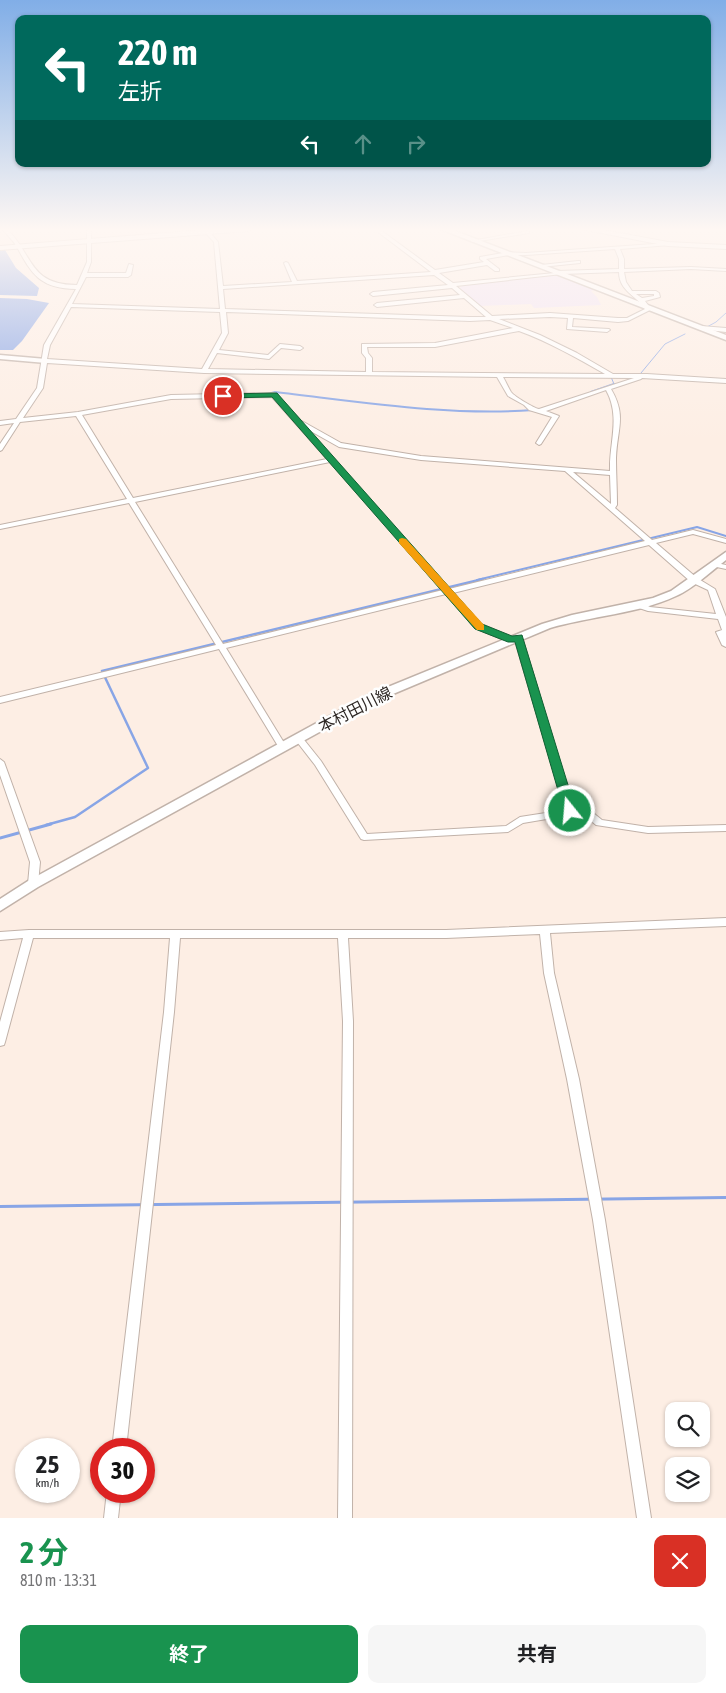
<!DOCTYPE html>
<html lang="ja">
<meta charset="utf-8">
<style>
:root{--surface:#fff;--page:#f6f6f6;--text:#202124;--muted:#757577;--accent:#19934f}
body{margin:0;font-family:"Asap Condensed","Noto Sans JP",sans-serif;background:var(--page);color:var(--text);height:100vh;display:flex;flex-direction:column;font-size:19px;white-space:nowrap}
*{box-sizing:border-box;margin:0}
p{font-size:16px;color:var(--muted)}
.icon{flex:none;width:28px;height:28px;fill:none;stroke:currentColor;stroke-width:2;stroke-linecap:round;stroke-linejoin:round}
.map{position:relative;height:1518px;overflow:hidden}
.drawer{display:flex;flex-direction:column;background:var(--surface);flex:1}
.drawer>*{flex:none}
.top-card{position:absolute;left:15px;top:15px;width:696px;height:152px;border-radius:10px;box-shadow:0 1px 4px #0004;background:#00695c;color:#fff;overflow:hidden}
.tools{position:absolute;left:665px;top:1402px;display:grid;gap:10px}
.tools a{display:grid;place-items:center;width:45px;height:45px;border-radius:10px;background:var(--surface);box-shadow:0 1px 4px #0004;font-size:25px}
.speed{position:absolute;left:15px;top:1438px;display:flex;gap:10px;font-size:25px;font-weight:700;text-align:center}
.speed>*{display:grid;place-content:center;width:65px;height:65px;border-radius:50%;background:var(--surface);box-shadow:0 1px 4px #0004;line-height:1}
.speed small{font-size:12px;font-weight:400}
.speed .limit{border:8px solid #d22;background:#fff;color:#111}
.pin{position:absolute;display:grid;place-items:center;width:42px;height:42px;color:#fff;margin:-21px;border:2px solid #fff;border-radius:50%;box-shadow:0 1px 5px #0007}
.me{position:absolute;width:55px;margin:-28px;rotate:343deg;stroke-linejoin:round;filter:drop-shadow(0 0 4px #0008)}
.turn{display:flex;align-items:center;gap:18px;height:105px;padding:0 20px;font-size:22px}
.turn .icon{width:65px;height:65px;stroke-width:2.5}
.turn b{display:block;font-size:35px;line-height:42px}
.lanes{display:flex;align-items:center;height:48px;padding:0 20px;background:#0003;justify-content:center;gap:25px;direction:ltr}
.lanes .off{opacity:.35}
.round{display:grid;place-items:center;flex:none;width:52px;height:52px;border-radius:10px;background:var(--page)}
.summary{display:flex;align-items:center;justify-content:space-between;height:85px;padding:0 20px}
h1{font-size:30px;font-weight:700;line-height:38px;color:var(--accent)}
.primary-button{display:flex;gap:10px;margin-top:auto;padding:10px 20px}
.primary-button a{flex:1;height:58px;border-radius:10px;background:var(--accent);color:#fff;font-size:20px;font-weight:700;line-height:58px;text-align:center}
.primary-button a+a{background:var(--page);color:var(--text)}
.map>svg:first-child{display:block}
</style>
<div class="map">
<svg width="726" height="1518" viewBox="0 0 726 1518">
<rect width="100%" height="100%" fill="#fdeee4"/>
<path fill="#f0e1f4" d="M559,275L597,289L591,291L597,297L601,305L534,308L531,304L480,306L459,288L464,285Z"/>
<g fill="#88a5e6">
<path d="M0,250H5L16,268L39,288L37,296L0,295Z"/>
<path d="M0,298L27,299L49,303L22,341L13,350H0Z"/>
<path d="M726,1196V1199L0,1208V1205Z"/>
</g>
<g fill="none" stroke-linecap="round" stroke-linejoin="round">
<g stroke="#88a5e6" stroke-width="1">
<path d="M705,328L716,322L726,313"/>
<path d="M641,373L665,344L685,334"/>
<path d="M611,385L614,384L611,377H614"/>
</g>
<g stroke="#88a5e6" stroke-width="2">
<path d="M591,392L614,384"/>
<path d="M268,394L275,392C362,402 447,416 534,410"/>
<path d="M477,580L697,527L726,536"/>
</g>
<path stroke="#88a5e6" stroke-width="2.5" d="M46,825L75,817L148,768L102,671L483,579"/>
<path stroke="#88a5e6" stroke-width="3" d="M0,838L51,824"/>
<g stroke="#c1b2a9" stroke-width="2">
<g id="minor">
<path d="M2,229H7C34,256 29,285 77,285L87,262V229H91V262L87,273H126L129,264L133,265L131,275L128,277H86L72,304L220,309L214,242L202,229H207L218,242L223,286L292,282L284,263L286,262L288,263L297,281L431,272L374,229H379L435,270L484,262L480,259V257L503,253L505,252L526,253L668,243L670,244V245L620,249L624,259V269L691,267L726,269V271L691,269L624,272L626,282L632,291H656L659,293L660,297L645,301L651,309L650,310L628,321L618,322L573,318L572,327L609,329L610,330L607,332L567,329L568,318L550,317L499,319L540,335L577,353L613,374H647L726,379V383L642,378L641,379L611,389C627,416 617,429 616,458C616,474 617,489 617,505L615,508L652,540L693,530L726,539V543L693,534L656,543L697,578L715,589L726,617V647L722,645L716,632L722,630L718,619L648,611L636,607L635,605L636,603H642L650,607L716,614L708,590L691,582L649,545L453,593L481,624L514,638L515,635H518L522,637L574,809L587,808L602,820L648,827L726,825V831L648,833L596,825L582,813L523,823L508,832L364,840L361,839L315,765L294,738L295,736H301L321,761L367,834L506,826L520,817L565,810L515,641L509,642L475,628L446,594L226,648L286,746L282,749L278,746L219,649L0,703V697L216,645L129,503L0,529V525L127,499L76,416L20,422L2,450L0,451V444L14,423L0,425V421L16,419L37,388L44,345L76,289C40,288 32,275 17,247C13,240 7,235 2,229ZM615,249L619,259V269L557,271L555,273L453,283L439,273L487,265L495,271H499V269L486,259L509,255H526ZM619,272C619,291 636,295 645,309L627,318H618L550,313L492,316L456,286L562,274ZM434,275L448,285L373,292L370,294L373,296L452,288L460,295L377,303L374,305L377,307L464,298L486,317H470L225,309L223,289ZM636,294H654V296L642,298ZM71,307L220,312L222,333L202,369L47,359L50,345ZM226,312L470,321L490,320L513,328L435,343L362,344V353L366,358V372L208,369L217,353L269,359L281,348L300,350L303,348L300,346L280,344L268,355L219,350L228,333ZM519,331C549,342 577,358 605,374L372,372V358L368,353L367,347H435ZM47,363L204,373L497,377L508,396L524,405L529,410L552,417L536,443L539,445L541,444L559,416L546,411L606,390C621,417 609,442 610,471L421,456L341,443L300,420L276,394L274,393L171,395L78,412L23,418L43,388ZM503,377L634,378L539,409C534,408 515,397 511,392C508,387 506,382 503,377ZM272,397L327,459L133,498L82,415L171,399ZM307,429L339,447L421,460L565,471L645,541L449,589ZM330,462L443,590L223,644L135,502ZM573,472L610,475L611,504Z"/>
<path d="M527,231L529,232V233L473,242L471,241Z"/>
<path d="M578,261H580V263L541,267L539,266L541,265Z"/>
<path d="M701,326L726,328V332L699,329L698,328Z"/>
<path d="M712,562L726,565V569L712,566Z"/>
<path d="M0,759L4,762L40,862L38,884L36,886H30L28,884L30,862L0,775Z"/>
<path d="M726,918V926L550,933L554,973L579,1079L605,1220L651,1518H637L593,1220L567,1079L544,973L540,934L446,938H348L353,1021L352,1518H338L343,1021L338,938H180L174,1012L126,1449H112L164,1012L170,938H33L5,1042L4,1045L0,1046V1022L23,938L0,940V932L29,930H446Z"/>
<path d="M107,1491H121L118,1518H104Z"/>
</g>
</g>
<g stroke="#c1b2a9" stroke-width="3">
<path id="tertiary" d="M0,355L46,359L50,361L46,363L0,359Z"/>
</g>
<g stroke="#c1b2a9" stroke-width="3">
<g id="secondary">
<path d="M440,229H450L726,335V340Z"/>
<path d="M726,552V560C710,572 694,588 676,596C638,614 591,616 550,628L374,702L38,887L0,911V899L28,881L366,696L542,624L572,615L653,598L671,591Z"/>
</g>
</g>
<g stroke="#c1b2a9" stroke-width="2">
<g id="primary">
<path d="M216,229H252L248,231L0,250V246Z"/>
<path d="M581,229H598L668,242L726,245V249L668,246Z"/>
</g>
</g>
<use href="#minor" fill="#fff" fill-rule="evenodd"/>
<use href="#tertiary" fill="#fff" fill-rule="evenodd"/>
<use href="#secondary" fill="#fff" fill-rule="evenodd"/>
<use href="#primary" fill="#fff" fill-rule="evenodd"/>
</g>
<linearGradient id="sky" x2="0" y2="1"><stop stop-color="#81aee7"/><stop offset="0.52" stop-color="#fef7f3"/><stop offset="1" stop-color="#fef7f3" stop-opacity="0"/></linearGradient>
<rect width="726" height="442" fill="url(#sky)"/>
<path fill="#19934f" stroke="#106033" d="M277,393L482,624L512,636L522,635L576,811L574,814L570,815L564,811L515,642H508L475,629L272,397L223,398L219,396L223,394Z"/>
<path fill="#f59e0b" d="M402,538L406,539L484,625V630H477L399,543V539Z"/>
<g text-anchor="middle" stroke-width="5" stroke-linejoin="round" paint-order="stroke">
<g font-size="16" fill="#2d2724" stroke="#fefefe">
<text transform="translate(355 709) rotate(-27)" y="6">本村田川線</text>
</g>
</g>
</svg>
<div class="tools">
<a><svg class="icon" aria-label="search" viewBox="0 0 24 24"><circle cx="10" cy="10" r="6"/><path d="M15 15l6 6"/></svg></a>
<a><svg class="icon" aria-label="layers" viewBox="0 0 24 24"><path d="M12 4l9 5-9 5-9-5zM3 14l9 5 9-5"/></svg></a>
</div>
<div class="speed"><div>25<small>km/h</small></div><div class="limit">30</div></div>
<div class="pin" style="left:223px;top:396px;background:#d93025"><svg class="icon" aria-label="arrive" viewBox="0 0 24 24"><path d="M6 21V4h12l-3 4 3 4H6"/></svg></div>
<svg class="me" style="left:570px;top:811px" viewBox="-20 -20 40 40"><circle r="17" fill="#19934f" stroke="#fff" stroke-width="3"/><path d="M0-11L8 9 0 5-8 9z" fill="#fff"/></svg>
<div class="top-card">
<div class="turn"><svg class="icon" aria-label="left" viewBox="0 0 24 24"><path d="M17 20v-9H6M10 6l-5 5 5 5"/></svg><div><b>220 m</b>左折</div></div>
<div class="lanes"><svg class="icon" aria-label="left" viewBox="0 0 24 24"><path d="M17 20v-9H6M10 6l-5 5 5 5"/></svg><svg class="icon off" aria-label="ahead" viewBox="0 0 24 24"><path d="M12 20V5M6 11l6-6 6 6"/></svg><svg class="icon off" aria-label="right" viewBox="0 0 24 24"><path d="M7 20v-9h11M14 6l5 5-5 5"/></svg></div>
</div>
</div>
<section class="drawer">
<div class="summary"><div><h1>2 分</h1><p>810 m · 13:31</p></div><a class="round" style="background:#d93025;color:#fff"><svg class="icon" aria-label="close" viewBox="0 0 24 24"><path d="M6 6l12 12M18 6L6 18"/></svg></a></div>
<div class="primary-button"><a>終了</a><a>共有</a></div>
</section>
